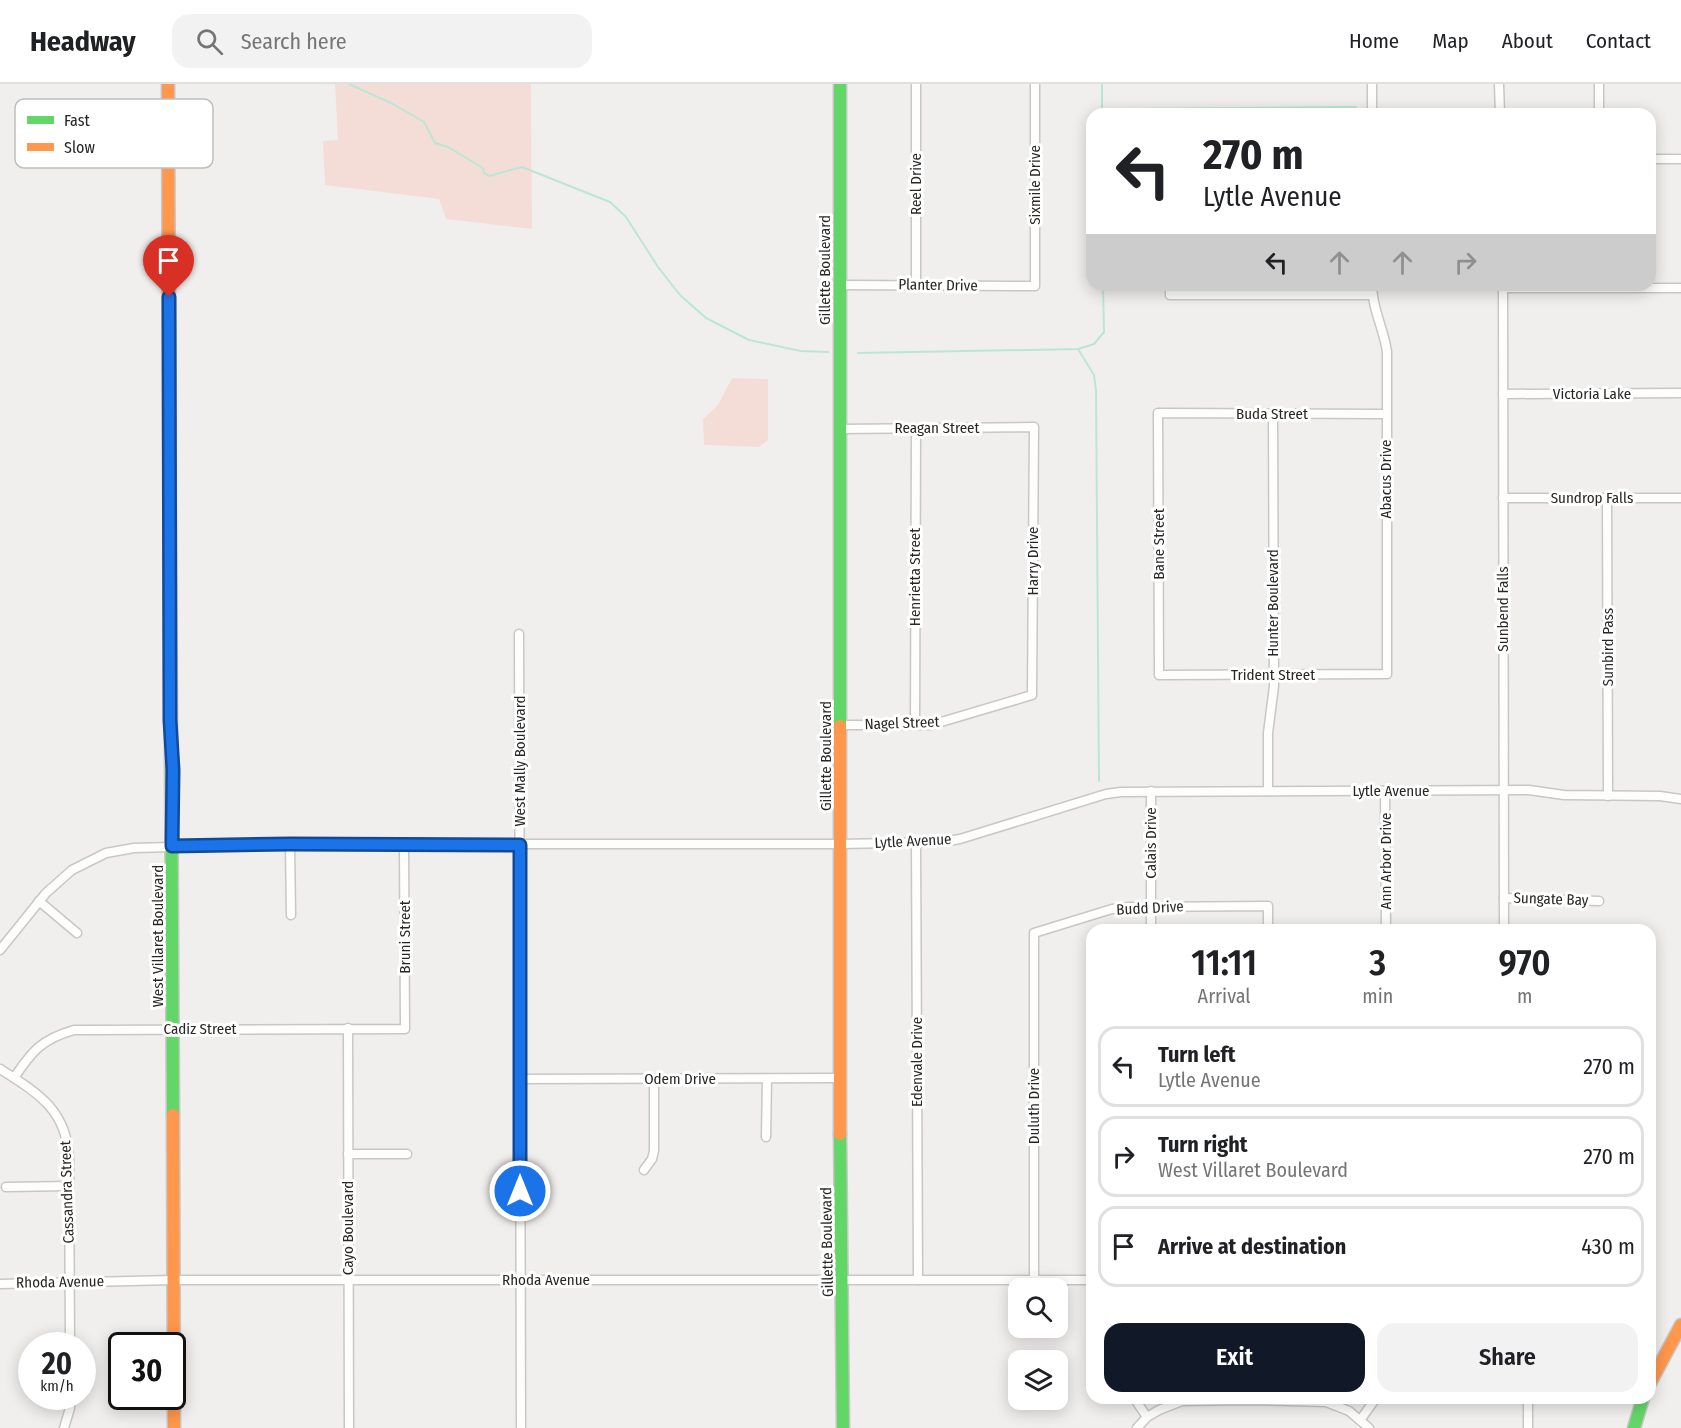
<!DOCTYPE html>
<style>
:root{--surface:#fff;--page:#f2f2f2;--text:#202124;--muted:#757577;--line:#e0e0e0;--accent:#111827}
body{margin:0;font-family:"Fira Sans Condensed",sans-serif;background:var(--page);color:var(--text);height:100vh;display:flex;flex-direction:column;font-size:22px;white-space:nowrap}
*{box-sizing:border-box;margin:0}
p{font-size:20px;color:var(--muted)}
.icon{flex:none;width:33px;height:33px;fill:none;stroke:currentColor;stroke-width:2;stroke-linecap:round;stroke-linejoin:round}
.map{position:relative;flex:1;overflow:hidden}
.side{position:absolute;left:1086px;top:840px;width:570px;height:480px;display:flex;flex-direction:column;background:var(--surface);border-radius:18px;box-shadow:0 3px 15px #0003}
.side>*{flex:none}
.hud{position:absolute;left:1086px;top:24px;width:570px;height:183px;border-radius:18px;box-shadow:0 3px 15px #0003;background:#fff;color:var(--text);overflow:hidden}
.buttons{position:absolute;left:1008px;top:1194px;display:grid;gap:12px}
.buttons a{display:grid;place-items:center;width:60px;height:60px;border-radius:12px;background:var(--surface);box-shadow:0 3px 15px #0003;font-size:30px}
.speed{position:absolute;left:18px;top:1248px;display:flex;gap:12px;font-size:30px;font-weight:700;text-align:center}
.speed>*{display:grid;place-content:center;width:78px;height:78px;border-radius:50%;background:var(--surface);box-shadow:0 3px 15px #0003;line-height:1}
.speed small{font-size:15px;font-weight:400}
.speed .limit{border:3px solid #111;border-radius:9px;background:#fff;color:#111}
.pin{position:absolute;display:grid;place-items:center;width:51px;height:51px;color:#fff;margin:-62px -26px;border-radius:50% 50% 50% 0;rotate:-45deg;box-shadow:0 0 6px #0007}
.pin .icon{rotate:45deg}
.me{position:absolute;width:66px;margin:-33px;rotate:0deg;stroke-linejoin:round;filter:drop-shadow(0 0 4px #0008)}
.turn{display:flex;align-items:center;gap:21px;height:126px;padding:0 18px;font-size:27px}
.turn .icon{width:78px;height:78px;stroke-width:2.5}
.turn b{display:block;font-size:42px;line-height:51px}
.lanes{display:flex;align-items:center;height:57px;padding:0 18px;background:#0003;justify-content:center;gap:30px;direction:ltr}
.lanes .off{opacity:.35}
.eta{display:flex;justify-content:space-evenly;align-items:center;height:102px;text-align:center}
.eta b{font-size:36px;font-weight:600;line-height:42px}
.cta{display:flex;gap:12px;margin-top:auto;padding:12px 18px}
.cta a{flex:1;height:69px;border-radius:18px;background:var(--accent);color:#fff;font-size:24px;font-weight:600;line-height:69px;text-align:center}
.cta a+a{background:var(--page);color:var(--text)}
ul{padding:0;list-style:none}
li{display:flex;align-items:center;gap:18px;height:81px;margin:0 12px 9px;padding:0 6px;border:3px solid var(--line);border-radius:18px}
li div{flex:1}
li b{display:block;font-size:22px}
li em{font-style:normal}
header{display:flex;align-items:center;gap:36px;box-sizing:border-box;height:84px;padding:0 30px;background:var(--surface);border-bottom:2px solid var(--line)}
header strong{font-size:28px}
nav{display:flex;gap:33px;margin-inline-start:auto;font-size:21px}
.search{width:420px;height:54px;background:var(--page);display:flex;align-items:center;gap:15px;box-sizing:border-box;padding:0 21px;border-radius:18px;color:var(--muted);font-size:22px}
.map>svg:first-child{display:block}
</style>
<header>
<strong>Headway</strong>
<div class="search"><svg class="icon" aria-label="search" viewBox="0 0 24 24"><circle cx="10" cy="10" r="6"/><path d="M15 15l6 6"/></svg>Search here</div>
<nav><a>Home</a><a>Map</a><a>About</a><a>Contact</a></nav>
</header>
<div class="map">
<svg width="1681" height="1344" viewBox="0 0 1681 1344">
<rect width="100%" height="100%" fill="#f1efee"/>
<g fill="#f4ddd6">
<path d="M335,0H531L532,145L446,135L439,115L325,101L323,57L338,56Z"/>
<path d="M732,294L768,295V356L759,363L704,361L703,335L718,321Z"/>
</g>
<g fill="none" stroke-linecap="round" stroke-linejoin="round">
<g stroke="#bae7d5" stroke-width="2">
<path d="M349,0L391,19L424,38L435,59L448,63L483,84L484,89L489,92L522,83L610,118L626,133L658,183L680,211L706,234L749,256L801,267L828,268"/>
<path d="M1102,0V30"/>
<path d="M1113,30L1121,25L1356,23"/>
<path d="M1078,265L1094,291L1096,307L1099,697"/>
<path d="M858,269L1078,265L1094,260L1104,248L1103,201"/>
</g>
<g stroke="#c8c7c6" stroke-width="11">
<g id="street">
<path d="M916,0V200"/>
<path d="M1372,0V30"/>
<path d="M1499,0L1500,30"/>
<path d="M1599,0V30"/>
<path d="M1650,75H1681"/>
<path d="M840,201L1035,202V0"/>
<path d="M1170,201V211H1372"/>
<path d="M1372,201C1372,225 1384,245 1387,268V590L1159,591L1158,329L1386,330"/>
<path d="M1503,310L1681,309"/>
<path d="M840,345L1034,343L1032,611L931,641H840"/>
<path d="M1503,414H1681"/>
<path d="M1607,414L1608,712"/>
<path d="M519,550L521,1344"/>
<path d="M915,641L916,344"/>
<path d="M1151,707V846"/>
<path d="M1268,707V649L1274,602L1273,329"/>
<path d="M1385,708L1386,846"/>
<path d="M916,759L918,1196"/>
<path d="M290,760L291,831"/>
<path d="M1504,814L1599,817"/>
<path d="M39,817L77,849"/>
<path d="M1504,846L1503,204H1681"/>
<path d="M0,866L46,809L72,786L106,769L134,764L290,760H842L942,758L960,755L1106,710L1121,708L1529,706L1564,711L1660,712L1681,715"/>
<path d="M348,944L349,1344"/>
<path d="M0,985C38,1009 67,1026 69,1075L70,1262"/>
<path d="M14,994C32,967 42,955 74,946L405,945L404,761"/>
<path d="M520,995L840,994"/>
<path d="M766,1053L767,996"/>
<path d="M348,1070H407"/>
<path d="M644,1086L652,1075L654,1067V995"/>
<path d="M6,1103L69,1102"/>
<path d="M1034,1196V849L1112,825L1130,823L1268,822V846"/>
<path d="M0,1200L173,1196H1092"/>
<path d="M1134,1314L1147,1333"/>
<path d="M1361,1335L1376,1314"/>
<path d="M64,1344L70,1324V1312"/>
<path d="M1137,1344L1147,1333L1159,1326L1182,1317L1249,1316L1326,1318L1349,1327L1369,1344"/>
<path d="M1528,1344V1314"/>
</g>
</g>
<g stroke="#c8c7c6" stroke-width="15">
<g id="fast">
<path d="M840,0V642"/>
<path d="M169,285L173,1031"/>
<path d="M840,1050L843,1344"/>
<path d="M1634,1344L1643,1314"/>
</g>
</g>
<g stroke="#c8c7c6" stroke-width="15">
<g id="slow">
<path d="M168,0L169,285"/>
<path d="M840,642V1050"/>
<path d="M173,1031L174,1344"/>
<path d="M1650,1299L1681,1241"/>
</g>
</g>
<use href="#street" stroke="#fdfdfc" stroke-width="8"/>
<use href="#fast" stroke="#63d668" stroke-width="12"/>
<use href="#slow" stroke="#ff974d" stroke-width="12"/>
</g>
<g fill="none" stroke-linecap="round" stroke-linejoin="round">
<g stroke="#114b97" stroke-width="15">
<path id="route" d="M169,213L170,636L173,686L172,762L290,760L520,761V1107"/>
</g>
<use href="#route" stroke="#1a73e8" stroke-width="10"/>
</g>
<g text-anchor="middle" stroke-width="6" stroke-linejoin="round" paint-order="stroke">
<g font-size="15" fill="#282726" stroke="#fff">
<text transform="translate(916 100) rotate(-90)" y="5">Reel Drive</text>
<text transform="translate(1035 101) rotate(-90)" y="5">Sixmile Drive</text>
<text transform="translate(825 186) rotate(-90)" y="5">Gillette Boulevard</text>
<text transform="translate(938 201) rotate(1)" y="5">Planter Drive</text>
<text x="1592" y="315">Victoria Lake</text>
<text x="1272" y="335">Buda Street</text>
<text x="937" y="349">Reagan Street</text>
<text transform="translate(1386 395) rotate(-90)" y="5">Abacus Drive</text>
<text x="1592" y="419">Sundrop Falls</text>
<text transform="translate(1159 460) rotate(-90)" y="5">Bane Street</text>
<text transform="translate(1033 477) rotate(-90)" y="5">Harry Drive</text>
<text transform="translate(915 493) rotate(-90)" y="5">Henrietta Street</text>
<text transform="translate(1273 519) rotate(-90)" y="5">Hunter Boulevard</text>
<text transform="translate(1503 525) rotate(-90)" y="5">Sunbend Falls</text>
<text transform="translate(1608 563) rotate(-90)" y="5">Sunbird Pass</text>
<text x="1273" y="596">Trident Street</text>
<text transform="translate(902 639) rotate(-2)" y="5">Nagel Street</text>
<text transform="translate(826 672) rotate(-90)" y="5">Gillette Boulevard</text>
<text transform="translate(520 677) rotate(-90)" y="5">West Mally Boulevard</text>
<text x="1391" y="712">Lytle Avenue</text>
<text transform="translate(913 757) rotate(-3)" y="5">Lytle Avenue</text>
<text transform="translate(1151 759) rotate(-90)" y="5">Calais Drive</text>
<text transform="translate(1386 777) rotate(-90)" y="5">Ann Arbor Drive</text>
<text transform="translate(1551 815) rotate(2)" y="5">Sungate Bay</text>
<text transform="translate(1150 824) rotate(-3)" y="5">Budd Drive</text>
<text transform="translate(158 852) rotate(-90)" y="5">West Villaret Boulevard</text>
<text transform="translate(405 853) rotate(-90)" y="5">Bruni Street</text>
<text x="200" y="950">Cadiz Street</text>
<text transform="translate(917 978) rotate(-90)" y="5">Edenvale Drive</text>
<text x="680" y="1000">Odem Drive</text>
<text transform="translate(1034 1022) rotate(-90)" y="5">Duluth Drive</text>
<text transform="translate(67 1108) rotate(-92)" y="5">Cassandra Street</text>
<text transform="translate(348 1144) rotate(-90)" y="5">Cayo Boulevard</text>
<text transform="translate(827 1158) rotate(-91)" y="5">Gillette Boulevard</text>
<text x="546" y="1201">Rhoda Avenue</text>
<text transform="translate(60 1198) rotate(-1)" y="5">Rhoda Avenue</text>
</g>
</g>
<rect x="15" y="15" width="198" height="69" rx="9" fill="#fff" stroke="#bebebe" stroke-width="1.5"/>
<rect x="27" y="32" width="27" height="8" fill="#63d668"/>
<rect x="27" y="59" width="27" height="8" fill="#ff974d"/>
<g font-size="16" fill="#282726">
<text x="64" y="42">Fast</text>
<text x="64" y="69">Slow</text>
</g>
</svg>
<div class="buttons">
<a><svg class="icon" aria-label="search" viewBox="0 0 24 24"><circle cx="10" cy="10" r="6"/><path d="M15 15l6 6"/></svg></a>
<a><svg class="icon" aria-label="layers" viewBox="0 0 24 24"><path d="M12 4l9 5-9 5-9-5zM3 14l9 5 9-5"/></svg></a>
</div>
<div class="speed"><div>20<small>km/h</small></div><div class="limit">30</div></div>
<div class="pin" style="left:169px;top:213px;background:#d93025"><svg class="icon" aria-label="arrive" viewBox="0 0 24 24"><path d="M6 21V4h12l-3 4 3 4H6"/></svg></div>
<svg class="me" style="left:520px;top:1107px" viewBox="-20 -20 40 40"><circle r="17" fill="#1a73e8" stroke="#fff" stroke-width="3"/><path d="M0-11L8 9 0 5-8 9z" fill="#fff"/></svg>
<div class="hud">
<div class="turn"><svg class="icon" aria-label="left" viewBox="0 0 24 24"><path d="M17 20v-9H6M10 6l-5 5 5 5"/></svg><div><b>270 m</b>Lytle Avenue</div></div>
<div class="lanes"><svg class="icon" aria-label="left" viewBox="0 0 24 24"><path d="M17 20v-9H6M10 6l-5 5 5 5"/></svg><svg class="icon off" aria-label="ahead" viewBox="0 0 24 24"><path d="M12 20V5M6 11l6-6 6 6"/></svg><svg class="icon off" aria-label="ahead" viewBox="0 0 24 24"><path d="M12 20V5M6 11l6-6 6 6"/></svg><svg class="icon off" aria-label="right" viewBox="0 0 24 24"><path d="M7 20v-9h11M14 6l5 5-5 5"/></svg></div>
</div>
<section class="side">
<div class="eta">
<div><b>11:11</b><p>Arrival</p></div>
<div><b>3</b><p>min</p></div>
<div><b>970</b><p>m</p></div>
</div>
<ul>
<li><svg class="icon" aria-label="left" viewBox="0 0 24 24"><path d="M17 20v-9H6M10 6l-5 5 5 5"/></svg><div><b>Turn left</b><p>Lytle Avenue</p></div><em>270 m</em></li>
<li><svg class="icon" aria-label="right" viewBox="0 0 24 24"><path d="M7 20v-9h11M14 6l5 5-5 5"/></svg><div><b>Turn right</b><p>West Villaret Boulevard</p></div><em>270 m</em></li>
<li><svg class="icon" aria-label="arrive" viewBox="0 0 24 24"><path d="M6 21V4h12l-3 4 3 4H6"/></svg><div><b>Arrive at destination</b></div><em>430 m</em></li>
</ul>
<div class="cta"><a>Exit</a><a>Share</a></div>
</section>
</div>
